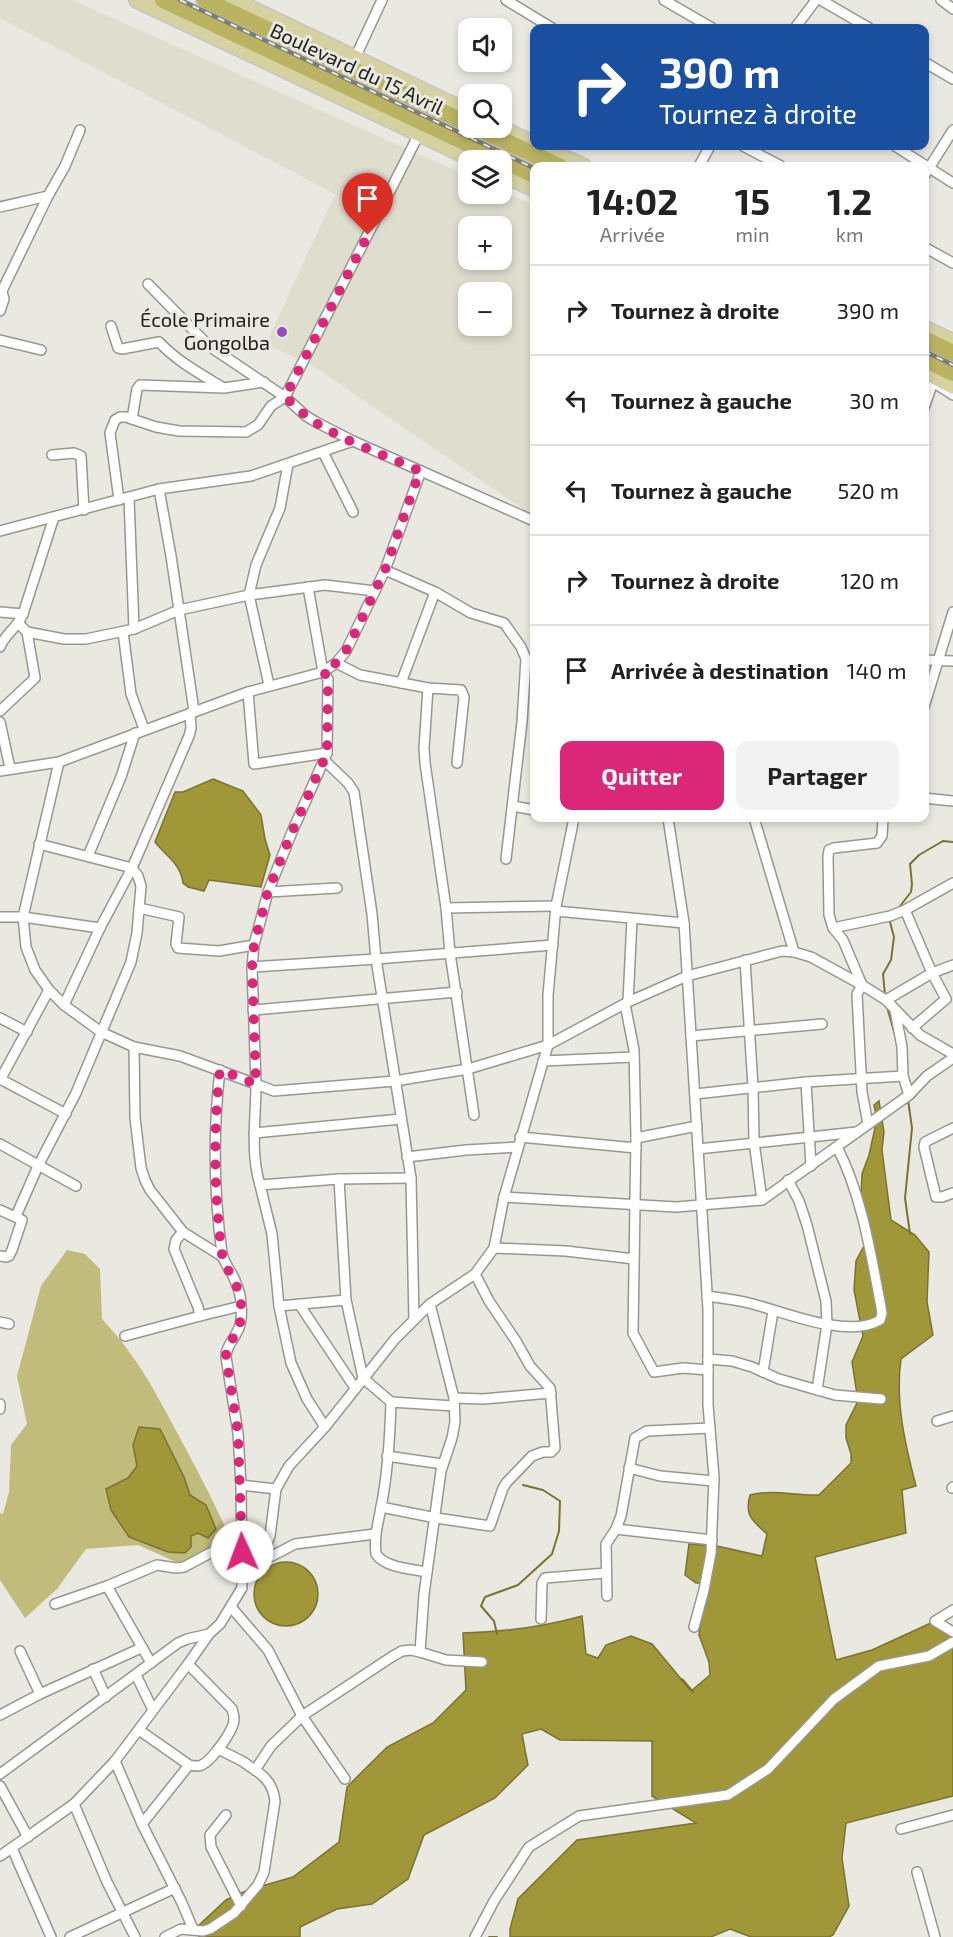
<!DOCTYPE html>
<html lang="fr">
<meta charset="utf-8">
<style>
:root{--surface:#fff;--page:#f2f2f2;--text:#222;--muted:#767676;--line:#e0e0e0;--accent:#db2777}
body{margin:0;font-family:"Exo 2",sans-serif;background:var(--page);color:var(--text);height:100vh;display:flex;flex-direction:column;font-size:22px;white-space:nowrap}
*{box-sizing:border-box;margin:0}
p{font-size:20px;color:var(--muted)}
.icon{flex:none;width:33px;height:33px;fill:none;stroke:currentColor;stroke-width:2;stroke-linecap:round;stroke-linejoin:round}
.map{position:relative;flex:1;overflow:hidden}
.side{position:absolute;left:530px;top:162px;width:399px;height:660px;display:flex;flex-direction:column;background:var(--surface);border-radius:12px;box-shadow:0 3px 9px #0003}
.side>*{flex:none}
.banner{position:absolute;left:530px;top:24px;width:399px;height:126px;border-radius:12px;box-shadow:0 3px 9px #0003;background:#1a4fa0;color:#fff;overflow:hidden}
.buttons{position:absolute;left:458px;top:18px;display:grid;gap:12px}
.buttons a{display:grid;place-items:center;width:54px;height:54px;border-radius:12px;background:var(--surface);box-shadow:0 3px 9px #0003;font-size:30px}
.pin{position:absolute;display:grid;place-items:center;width:51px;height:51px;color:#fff;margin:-62px -26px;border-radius:50% 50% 50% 0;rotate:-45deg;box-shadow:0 0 6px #0007}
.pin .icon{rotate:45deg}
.me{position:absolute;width:66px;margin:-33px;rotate:358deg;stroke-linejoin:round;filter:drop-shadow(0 0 4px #0008)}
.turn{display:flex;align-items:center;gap:21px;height:126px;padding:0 30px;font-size:27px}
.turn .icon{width:78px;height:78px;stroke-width:2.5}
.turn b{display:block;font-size:42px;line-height:51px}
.eta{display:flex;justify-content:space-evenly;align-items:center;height:102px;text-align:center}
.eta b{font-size:36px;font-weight:700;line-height:42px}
.cta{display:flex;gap:12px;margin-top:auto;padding:12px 30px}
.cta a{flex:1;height:69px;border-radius:12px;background:var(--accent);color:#fff;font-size:24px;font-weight:700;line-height:69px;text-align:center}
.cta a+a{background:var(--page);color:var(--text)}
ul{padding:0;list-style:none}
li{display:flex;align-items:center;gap:18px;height:90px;padding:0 30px;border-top:2px solid var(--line)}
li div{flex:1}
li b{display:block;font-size:22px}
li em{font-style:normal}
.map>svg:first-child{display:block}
</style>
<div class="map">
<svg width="953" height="1937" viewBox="0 0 953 1937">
<rect width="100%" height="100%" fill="#eae9e1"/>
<path fill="#deddce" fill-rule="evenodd" d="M0,0H72L468,176V194H501V191L534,205V502L529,513L310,364L266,344L335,194L0,18ZM468,226H501V260H468ZM468,292H501V326H468Z"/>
<path fill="#c1bc7b" d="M67,1250L85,1254L100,1269L102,1319C137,1356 156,1393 180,1438C198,1472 216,1505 231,1541L185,1566L138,1545L86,1549L57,1589L25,1618L0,1580V1513L3,1514L9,1492L11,1445L27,1424L17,1376L41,1286Z"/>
<g fill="#a09738" stroke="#7a7330" stroke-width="1.5">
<path d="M213,779L243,791L261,815L265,839L270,855L261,887L209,880L204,891L188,887L183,883C181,864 166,856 155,842L175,792H183Z"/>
<path d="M879,1101L884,1132L882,1150L891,1220L915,1235L929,1252L927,1302L933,1335L901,1359C895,1402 905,1444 916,1486L902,1490L906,1533L815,1557L836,1660L872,1650L935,1621L953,1626V1796L846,1823L842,1858L849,1906L833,1935L829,1937H751L730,1929L711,1937H510V1929L518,1899L577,1840L696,1823L652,1796V1741L560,1740L541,1729L522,1734L528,1765L495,1798L424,1835L408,1879L372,1904L337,1909L300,1927V1937H199V1925L226,1900L248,1890L293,1877L339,1842L347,1787L387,1747L433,1723L466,1690L463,1633C504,1632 543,1627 582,1616L586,1654L598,1658L606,1645L631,1636L652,1644L691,1691L710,1675L709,1662L699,1635L706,1583H696L685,1575L689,1544L717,1546L762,1556L767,1534C753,1521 744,1516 750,1495C773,1489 796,1496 819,1495L851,1463V1454L846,1438V1425L858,1401L852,1362L863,1336L854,1290L856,1261L865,1244L861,1196L862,1174L869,1155L877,1119L874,1105Z"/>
<path d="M139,1427L160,1429L184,1477L190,1495L206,1505L216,1529L208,1538L198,1533L191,1536V1547L185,1553L168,1552L129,1537L111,1510L106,1489L128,1478L137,1466L133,1445Z"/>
<circle cx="286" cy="1594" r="32"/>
</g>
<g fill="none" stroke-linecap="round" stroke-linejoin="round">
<g stroke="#7a7330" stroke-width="2">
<path d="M897,910L911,892L912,884L910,864L919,855L943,841L953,842"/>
<path d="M885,995L883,974L891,960L894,937L890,922L893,918"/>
<path d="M887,1007L897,1042"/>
<path d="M908,1100L912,1128L905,1198L910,1234"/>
<path d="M497,1634L494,1621L481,1606L485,1597L518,1585L552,1554L559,1531L560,1501L543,1490L523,1485"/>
<path d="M681,1679L683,1680L693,1692"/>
<path d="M489,1937H497"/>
</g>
<g stroke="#97978f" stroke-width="12">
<g id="street">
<path d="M506,0L552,28"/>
<path d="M664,0L712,28"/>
<path d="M821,0L869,28"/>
<path d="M941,0L953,9"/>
<path d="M795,28L816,0"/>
<path d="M355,58L382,0"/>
<path d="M924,62L953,79"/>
<path d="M743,146L781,166"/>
<path d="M895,146L953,183"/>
<path d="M699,166L710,146"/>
<path d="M924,176L953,130"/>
<path d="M0,207L48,196"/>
<path d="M924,247L953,263"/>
<path d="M148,284L209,346L285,397L306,416L316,422L353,441L534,521"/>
<path d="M0,295L48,196L65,166L80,130"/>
<path d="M0,311L4,299L2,292"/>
<path d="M111,326L118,348L122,349L159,342C178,362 199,373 222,387"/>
<path d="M0,340L41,350"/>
<path d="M936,384L953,395"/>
<path d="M924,408L933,382"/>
<path d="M132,419L137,389L140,385L224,388L264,382"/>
<path d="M323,452L353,512"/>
<path d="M52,455L74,453L81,456L84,510"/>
<path d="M159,489L171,556L194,711"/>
<path d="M129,498L134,629"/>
<path d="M119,500L110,433L115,420L120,417H126L156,427L179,431L246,432L258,425L271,406L285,397L419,134"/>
<path d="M0,531L159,489L251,476L353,441"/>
<path d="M385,570L435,592L471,613L504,623L521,647L526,659L522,722L506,859"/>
<path d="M0,612L23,614"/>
<path d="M19,624L27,632L64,639H86L134,629L179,610L249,595L325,585L375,591"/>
<path d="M123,632L131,694L144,729"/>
<path d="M0,647C5,634 17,628 23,614L54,517"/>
<path d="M924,660L953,661"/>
<path d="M336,663L360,675L428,688L461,690L464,697L457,763"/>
<path d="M401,683L435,592"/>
<path d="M269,685L249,595L256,565L280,508L288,464"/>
<path d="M428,688L424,748L425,763L446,908L450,953L474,1115"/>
<path d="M248,692L254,764L327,753"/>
<path d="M924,707L953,612"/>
<path d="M0,711L35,678L27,632"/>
<path d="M0,722L10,768"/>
<path d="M324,760L348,783L354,792L372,914L376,959L411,1178L414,1320"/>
<path d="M59,762L23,917L26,947L35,970L49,990L64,1005L101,1032L134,1047L135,1118L141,1168L145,1180L150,1190L183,1232L223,1257"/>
<path d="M0,771L59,762L248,692L323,672L336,663L346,651L385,570L421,471"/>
<path d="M924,798L953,801"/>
<path d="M513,806L534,810"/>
<path d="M668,818L684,923L708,1309V1405L714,1477L711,1553L704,1590L694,1627"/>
<path d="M754,818L794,952"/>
<path d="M88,856L121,777L135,733"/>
<path d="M268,892L337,888"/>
<path d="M139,908L179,917L176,944L178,948L219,951L254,945"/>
<path d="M446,908L556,906"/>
<path d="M905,910L932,973L946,999L912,1028"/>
<path d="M556,911L684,923"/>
<path d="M0,917H23L100,928L132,868L189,736L191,728L190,713"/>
<path d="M833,928L890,916L905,910L953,883"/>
<path d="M745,960L753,1087L754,1142L762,1200"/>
<path d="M252,967L376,959L553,945"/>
<path d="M886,1000L932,973L953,965"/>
<path d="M628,1002L632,919"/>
<path d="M625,1004L634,1050L636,1138L633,1333L654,1372L683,1368L708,1370"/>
<path d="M64,1005L100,928"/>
<path d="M253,1010L457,992"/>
<path d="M0,1018L27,1032"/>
<path d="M691,1036L822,1024"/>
<path d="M134,1047L180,1056L256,1084L252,967L254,945L268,892L292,832L327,753L328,679L323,672L308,587"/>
<path d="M543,1061L634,1057"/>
<path d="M0,1079L66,1114"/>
<path d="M0,1080L49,990"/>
<path d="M806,1082L811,1166"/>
<path d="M695,1094L806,1082L903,1076"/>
<path d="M909,1095L927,1076L953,1058"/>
<path d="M868,1124L862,1092L857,994L862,985L843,940L833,928L829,915L828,856L829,850L834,848L877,843L882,836L883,818"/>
<path d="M953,1128L925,1142L924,1147L936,1197H942L953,1193"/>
<path d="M254,1133L401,1119"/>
<path d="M520,1137L636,1148"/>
<path d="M636,1138L697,1126"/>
<path d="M0,1144L76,1186"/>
<path d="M698,1149L857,1132"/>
<path d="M407,1157L466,1150L518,1147"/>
<path d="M339,1179L346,1300L363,1378L391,1402C390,1436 388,1473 381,1507C378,1525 374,1534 376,1554C385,1568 412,1569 427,1572"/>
<path d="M788,1180L799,1201L807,1225L826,1301L827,1324L817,1390"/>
<path d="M260,1185C250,1152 256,1118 256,1084L274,1091L395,1081L468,1069L548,1045L628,1002L687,976L782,951L794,952L811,957L862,985L886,1000L920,1035L953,1054"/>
<path d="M504,1197L676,1207L762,1200L909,1095L903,1076L902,1047L895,1010"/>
<path d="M0,1210L22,1220L12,1250L9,1256L6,1257L0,1256"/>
<path d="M16,1216L38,1166L76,1093L131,962L137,933L141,886L138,876L132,868L39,844"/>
<path d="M494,1248L566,1251L634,1259"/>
<path d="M707,1296C723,1298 738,1300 753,1304C786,1313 849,1339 880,1320L882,1314L881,1307C871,1255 862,1195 837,1147"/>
<path d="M299,1304L355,1388"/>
<path d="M279,1306L346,1300"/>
<path d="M200,1316L241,1306"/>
<path d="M0,1322L9,1324"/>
<path d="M125,1336L200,1316L198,1307L174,1249L176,1240L183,1232"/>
<path d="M708,1359L732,1361L752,1367L779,1379L835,1395L881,1399"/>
<path d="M763,1372L773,1311"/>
<path d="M454,1398L483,1399L551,1393"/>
<path d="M391,1402L454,1406"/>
<path d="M0,1404V1409"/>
<path d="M937,1421L953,1416"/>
<path d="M325,1427L307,1399L291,1363L279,1306L272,1234L260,1185L339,1179L411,1178"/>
<path d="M387,1456L442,1464"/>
<path d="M629,1468L660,1476L714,1481"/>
<path d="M241,1485L276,1489"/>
<path d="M952,1488L953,1487"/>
<path d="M381,1507L436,1518L490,1526L503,1488L507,1482L532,1456L543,1452H551L555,1448L550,1388L530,1366L516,1341L489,1301L475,1274"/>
<path d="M616,1529L712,1540"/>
<path d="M375,1534L295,1544L272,1556L267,1557L264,1555V1550L270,1536L276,1489L289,1466L325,1427L395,1339L430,1304L475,1274L494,1248L504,1197L548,1045V995L556,906L574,818"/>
<path d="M107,1586L151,1663"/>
<path d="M607,1596L606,1544L616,1529L621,1516L635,1438L647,1431L710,1428"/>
<path d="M55,1604L107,1586L157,1565L176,1568L184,1567L242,1536"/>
<path d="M231,1607L268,1650L302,1716L345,1779"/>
<path d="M953,1610L935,1621L953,1632"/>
<path d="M541,1619L542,1583L545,1578L606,1573"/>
<path d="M20,1651L40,1694"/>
<path d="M420,1652L446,1660L482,1662"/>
<path d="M93,1669L106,1697"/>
<path d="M136,1675L153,1710"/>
<path d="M0,1715L40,1694L141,1648"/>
<path d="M139,1730L189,1765C193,1766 196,1766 199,1766C211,1763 234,1730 234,1719C234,1715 233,1713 232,1709L188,1664"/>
<path d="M218,1749L242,1761L255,1770"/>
<path d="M115,1761L142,1824L182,1903L193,1929"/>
<path d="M0,1774L178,1643L187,1639L209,1634"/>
<path d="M0,1786L28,1837"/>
<path d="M74,1804L107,1882L135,1937"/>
<path d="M226,1815L210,1835L211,1847L241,1906"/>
<path d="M142,1824L189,1765"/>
<path d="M901,1829L953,1815"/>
<path d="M12,1848L51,1937"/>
<path d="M0,1856L74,1804L115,1761L188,1664L209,1634L220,1624L242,1588L241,1485L238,1433L226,1357C226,1346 233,1341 237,1332C241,1325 242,1314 241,1305C241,1298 239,1290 236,1283C233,1273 224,1264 222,1254C214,1194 213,1130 220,1070"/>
<path d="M917,1872L935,1937"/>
<path d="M70,1937L175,1888"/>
<path d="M165,1937L181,1929L203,1931L210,1929L234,1913L258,1885L264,1872L275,1801C273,1786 267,1778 255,1770L271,1746L302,1716L393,1656L402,1651L411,1650L420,1652L424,1594L441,1471L452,1438L455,1422L454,1398L430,1304"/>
<path d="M475,1937L494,1901L529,1847L579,1816L728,1795L768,1769L834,1699L879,1666L929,1656L953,1642"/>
</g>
</g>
<g stroke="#c5c5c4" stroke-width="18">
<g id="primary">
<path d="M137,0L475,160"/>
<path d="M233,0L468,112"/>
<path d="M500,128L534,144"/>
<path d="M538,146L583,166"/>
<path d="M501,173L534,189"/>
<path d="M924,328L953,342"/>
<path d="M924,371L953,386"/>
</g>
</g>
<g stroke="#c5c5c4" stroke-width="20">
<g id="highway">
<path d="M163,0L534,175"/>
<path d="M205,0L468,124"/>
<path d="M476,128L559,166"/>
<path d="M924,339L953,353"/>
<path d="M924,359L953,373"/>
</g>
</g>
<use href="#street" stroke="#fff" stroke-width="9"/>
<use href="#primary" stroke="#d6d1a1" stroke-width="15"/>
<use href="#highway" stroke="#bab362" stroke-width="16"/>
<g stroke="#7d7d77" stroke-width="4.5">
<g id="rail">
<path d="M180,0L534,168"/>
<path d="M924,351L953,365"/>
</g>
</g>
<use href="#rail" stroke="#eae9e1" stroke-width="2" stroke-dasharray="7" stroke-linecap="butt"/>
</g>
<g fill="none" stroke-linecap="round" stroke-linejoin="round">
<path stroke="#db2777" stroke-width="10" stroke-dasharray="0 18" d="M242,1552L238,1433L226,1357C226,1346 232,1341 237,1332C241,1325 241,1314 241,1305C240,1283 225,1271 222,1254C214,1194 213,1130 220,1070L256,1084L252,967L254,945L268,891L292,832L327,753L328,682L327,676L323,672L336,663L346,651L355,633L385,570L420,471C385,455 337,439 306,416C299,410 292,403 285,397L368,235"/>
</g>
<circle fill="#984abb" stroke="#eae9e1" stroke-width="2" cx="282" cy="332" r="6"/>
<g text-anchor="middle" stroke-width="6" stroke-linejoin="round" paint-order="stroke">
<g font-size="20" fill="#20201d" stroke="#eae9e1">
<text transform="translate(357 69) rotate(25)" y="7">Boulevard du 15 Avril</text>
</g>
<g font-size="20" fill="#20201d" stroke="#eae9e1" text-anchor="end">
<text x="270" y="327">École Primaire<tspan x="270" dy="23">Gongolba</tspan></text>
</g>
</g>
</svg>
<div class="buttons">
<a><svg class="icon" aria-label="sound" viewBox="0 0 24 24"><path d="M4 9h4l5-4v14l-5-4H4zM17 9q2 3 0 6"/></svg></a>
<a><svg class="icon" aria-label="search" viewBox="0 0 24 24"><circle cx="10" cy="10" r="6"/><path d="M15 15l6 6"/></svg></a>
<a><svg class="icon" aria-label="layers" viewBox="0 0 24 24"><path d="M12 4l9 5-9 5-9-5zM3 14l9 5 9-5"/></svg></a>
<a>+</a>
<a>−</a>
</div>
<div class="pin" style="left:368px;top:235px;background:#d93025"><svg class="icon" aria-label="arrive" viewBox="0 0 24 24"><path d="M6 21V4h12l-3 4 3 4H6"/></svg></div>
<svg class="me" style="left:242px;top:1552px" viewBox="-20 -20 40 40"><circle r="19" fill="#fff"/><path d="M0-13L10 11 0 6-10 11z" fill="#db2777"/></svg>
<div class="banner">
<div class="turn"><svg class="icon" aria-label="right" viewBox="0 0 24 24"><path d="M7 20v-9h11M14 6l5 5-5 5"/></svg><div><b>390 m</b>Tournez à droite</div></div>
</div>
<section class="side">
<div class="eta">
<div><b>14:02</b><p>Arrivée</p></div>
<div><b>15</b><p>min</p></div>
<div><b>1.2</b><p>km</p></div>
</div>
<ul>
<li><svg class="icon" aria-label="right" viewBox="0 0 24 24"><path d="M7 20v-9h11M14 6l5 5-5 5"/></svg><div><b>Tournez à droite</b></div><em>390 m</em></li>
<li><svg class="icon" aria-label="left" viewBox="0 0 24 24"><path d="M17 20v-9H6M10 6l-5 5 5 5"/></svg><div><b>Tournez à gauche</b></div><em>30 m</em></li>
<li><svg class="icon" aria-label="left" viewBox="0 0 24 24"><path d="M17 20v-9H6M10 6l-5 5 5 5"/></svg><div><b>Tournez à gauche</b></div><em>520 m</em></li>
<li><svg class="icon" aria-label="right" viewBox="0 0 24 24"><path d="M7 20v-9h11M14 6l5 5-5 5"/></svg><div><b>Tournez à droite</b></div><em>120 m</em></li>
<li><svg class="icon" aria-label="arrive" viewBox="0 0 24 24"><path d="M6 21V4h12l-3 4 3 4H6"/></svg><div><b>Arrivée à destination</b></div><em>140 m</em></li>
</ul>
<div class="cta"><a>Quitter</a><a>Partager</a></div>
</section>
</div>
